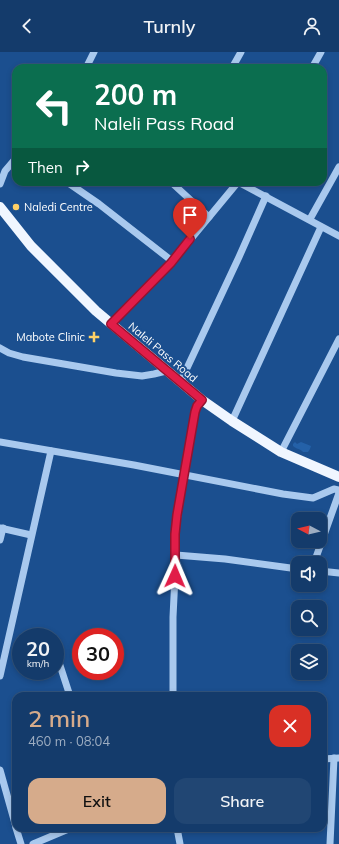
<!DOCTYPE html>
<meta charset="utf-8">
<style>
:root{--surface:#143b6b;--page:#214673;--text:#f1f3f6;--muted:#9dadc1;--line:#33557e;--accent:#d6ab8b}
body{margin:0;font-family:Mulish,sans-serif;background:var(--page);color:var(--text);height:100vh;display:flex;flex-direction:column;font-size:15px;white-space:nowrap}
*{box-sizing:border-box;margin:0}
p{font-size:13px;color:var(--muted)}
.icon{flex:none;width:22px;height:22px;fill:none;stroke:currentColor;stroke-width:2;stroke-linecap:round;stroke-linejoin:round}
.map{position:relative;flex:1;overflow:hidden}
.drawer{position:absolute;left:12px;top:640px;width:315px;height:140px;display:flex;flex-direction:column;background:var(--surface);border-radius:12px;box-shadow:0 2px 6px #0003,0 0 0 1px var(--line)}
.drawer>*{flex:none}
.top-card{position:absolute;left:12px;top:12px;width:315px;height:122px;border-radius:12px;box-shadow:0 2px 6px #0003,0 0 0 1px var(--line);background:#0b6e4f;color:#fff;overflow:hidden}
.needle{width:26px;rotate:277deg}
.controls{position:absolute;left:291px;top:460px;display:grid;gap:8px}
.controls a{display:grid;place-items:center;width:36px;height:36px;border-radius:8px;background:var(--surface);box-shadow:0 2px 6px #0003,0 0 0 1px var(--line);font-size:20px}
.speed{position:absolute;left:12px;top:576px;display:flex;gap:8px;font-size:20px;font-weight:700;text-align:center}
.speed>*{display:grid;place-content:center;width:52px;height:52px;border-radius:50%;background:var(--surface);box-shadow:0 2px 6px #0003,0 0 0 1px var(--line);line-height:1}
.speed small{font-size:10px;font-weight:400}
.speed .limit{border:6px solid #d22;background:#fff;color:#111}
.pin{position:absolute;display:grid;place-items:center;width:34px;height:34px;color:#fff;margin:-41px -17px;border-radius:50% 50% 50% 0;rotate:-45deg;box-shadow:0 0 4px #0007}
.pin .icon{rotate:45deg}
.me{position:absolute;width:44px;margin:-22px;rotate:1deg;stroke-linejoin:round;filter:drop-shadow(0 0 3px #0008)}
.turn{display:flex;align-items:center;gap:14px;height:84px;padding:0 16px;font-size:18px}
.turn .icon{width:52px;height:52px;stroke-width:2.5}
.turn b{display:block;font-size:28px;line-height:34px}
.then{display:flex;align-items:center;height:38px;padding:0 16px;background:#0003;gap:8px;font-size:15px}
.round{display:grid;place-items:center;flex:none;width:42px;height:42px;border-radius:12px;background:var(--page)}
.head{display:flex;align-items:center;justify-content:space-between;height:68px;padding:0 16px}
h1{font-size:24px;font-weight:600;line-height:30px;color:var(--accent)}
.primary-button{display:flex;gap:8px;margin-top:auto;padding:8px 16px}
.primary-button a{flex:1;height:46px;border-radius:12px;background:var(--accent);color:#111;font-size:16px;font-weight:600;line-height:46px;text-align:center}
.primary-button a+a{background:var(--page);color:var(--text)}
header{display:flex;justify-content:space-between;align-items:center;height:52px;padding:0 16px;background:var(--surface);font-size:18px;font-weight:600}
.map>svg:first-child{display:block}
</style>
<header><svg class="icon" aria-label="back" viewBox="0 0 24 24"><path d="M15 5l-7 7 7 7"/></svg>Turnly<svg class="icon" aria-label="person" viewBox="0 0 24 24"><circle cx="12" cy="8" r="4"/><path d="M4 21q1-7 8-7t8 7"/></svg></header>
<div class="map">
<svg width="339" height="792" viewBox="0 0 339 792">
<rect width="100%" height="100%" fill="#1b4f8f"/>
<path fill="#2461a8" d="M295,390L297,392L301,390L311,394L310,397L308,400H303C301,397 296,397 293,394V392Z"/>
<g fill="none" stroke-linecap="round" stroke-linejoin="round">
<g stroke="#a9c9ee" stroke-width="7">
<path d="M86,16L94,0"/>
<path d="M232,16L241,0"/>
<path d="M312,16L321,0"/>
<path d="M67,130L99,152L172,209"/>
<path d="M171,130L209,165"/>
<path d="M238,130L339,184"/>
<path d="M0,132L5,119L16,106"/>
<path d="M310,167L339,115"/>
<path d="M111,272L171,211L238,130"/>
<path d="M0,296L9,301L23,305L116,321L142,324L154,322L166,319"/>
<path d="M180,331L239,205L266,144"/>
<path d="M232,369L321,175"/>
<path d="M0,390L134,413L283,442L313,446L334,437L339,438"/>
<path d="M281,400L339,287"/>
<path d="M0,476L31,483"/>
<path d="M0,488L3,476"/>
<path d="M176,503L225,507L298,517"/>
<path d="M314,511L339,441"/>
<path d="M320,519L339,521"/>
<path d="M55,598L70,644"/>
<path d="M0,624L51,399"/>
<path d="M173,644V565L175,524V482L184,423L195,360L197,354L202,348"/>
<path d="M323,707L339,706"/>
<path d="M0,718L16,775"/>
<path d="M16,776L21,792"/>
<path d="M177,776L180,792"/>
<path d="M33,792L71,776"/>
<path d="M330,792L334,706"/>
</g>
<path stroke="#f0f6ff" stroke-width="10" d="M0,155L31,194L96,259L202,348L232,369L281,400L339,425"/>
</g>
<g fill="none" stroke-linecap="round" stroke-linejoin="round">
<g stroke="#92132f" stroke-width="10">
<path id="route" d="M175,524V482L177,463L195,360L197,354L202,348L111,272L171,211L190,187"/>
</g>
<use href="#route" stroke="#e11d48" stroke-width="7"/>
</g>
<g fill="#ffd166" stroke="#1b4f8f" stroke-width="1.5">
<circle cx="16" cy="155" r="4"/>
<path d="M92 279h4v4h4v4h-4v4h-4v-4h-4v-4h4z"/>
</g>
<g text-anchor="middle" stroke-width="4" stroke-linejoin="round" paint-order="stroke">
<g font-size="11" fill="#fff" stroke="#1b4f8f" text-anchor="start">
<text x="24" y="159">Naledi Centre</text>
<text x="85" y="289" text-anchor="end">Mabote Clinic</text>
</g>
<g font-size="11" fill="#fff" stroke="#1b4f8f">
<text transform="translate(163 300) rotate(40)" y="4">Naleli Pass Road</text>
</g>
</g>
</svg>
<div class="controls">
<a><svg class="needle" viewBox="-14 -14 28 28"><path d="M0-13l5 13h-10z" fill="#e53935"/><path d="M0 13l5-13h-10z" fill="#9dadc1"/></svg></a>
<a><svg class="icon" aria-label="sound" viewBox="0 0 24 24"><path d="M4 9h4l5-4v14l-5-4H4zM17 9q2 3 0 6"/></svg></a>
<a><svg class="icon" aria-label="search" viewBox="0 0 24 24"><circle cx="10" cy="10" r="6"/><path d="M15 15l6 6"/></svg></a>
<a><svg class="icon" aria-label="layers" viewBox="0 0 24 24"><path d="M12 4l9 5-9 5-9-5zM3 14l9 5 9-5"/></svg></a>
</div>
<div class="speed"><div>20<small>km/h</small></div><div class="limit">30</div></div>
<div class="pin" style="left:190px;top:187px;background:#d93025"><svg class="icon" aria-label="arrive" viewBox="0 0 24 24"><path d="M6 21V4h12l-3 4 3 4H6"/></svg></div>
<svg class="me" style="left:175px;top:524px" viewBox="-20 -20 40 40"><path d="M0-17L14 15 0 8-14 15z" fill="#e11d48" stroke="#fff" stroke-width="4"/></svg>
<div class="top-card">
<div class="turn"><svg class="icon" aria-label="left" viewBox="0 0 24 24"><path d="M17 20v-9H6M10 6l-5 5 5 5"/></svg><div><b>200 m</b>Naleli Pass Road</div></div>
<div class="then">Then<svg class="icon" aria-label="right" viewBox="0 0 24 24"><path d="M7 20v-9h11M14 6l5 5-5 5"/></svg></div>
</div>
<section class="drawer">
<div class="head"><div><h1>2 min</h1><p>460 m · 08:04</p></div><a class="round" style="background:#d93025;color:#fff"><svg class="icon" aria-label="close" viewBox="0 0 24 24"><path d="M6 6l12 12M18 6L6 18"/></svg></a></div>
<div class="primary-button"><a>Exit</a><a>Share</a></div>
</section>
</div>
